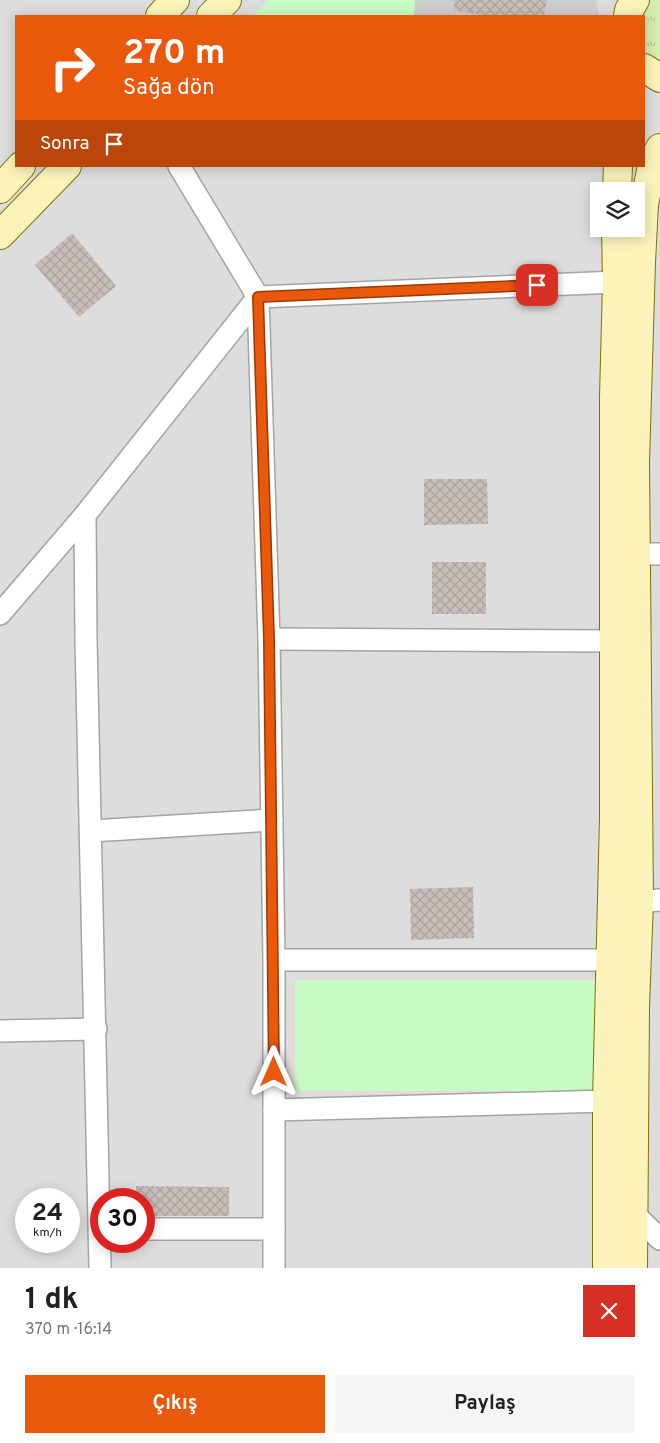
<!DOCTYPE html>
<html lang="tr">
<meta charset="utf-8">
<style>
:root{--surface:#fff;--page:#f6f6f6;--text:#202124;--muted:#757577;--accent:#ea580c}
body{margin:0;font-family:Overpass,sans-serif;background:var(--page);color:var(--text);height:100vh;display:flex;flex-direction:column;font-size:19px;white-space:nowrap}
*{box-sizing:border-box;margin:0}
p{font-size:16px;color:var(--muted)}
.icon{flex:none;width:28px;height:28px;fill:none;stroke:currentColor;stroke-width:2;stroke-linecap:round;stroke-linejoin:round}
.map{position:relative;height:1268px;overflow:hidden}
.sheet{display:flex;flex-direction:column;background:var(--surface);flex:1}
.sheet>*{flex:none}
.guide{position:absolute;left:15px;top:15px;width:630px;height:152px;border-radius:0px;box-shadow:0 2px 12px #0003;background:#ea580c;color:#fff;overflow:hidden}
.controls{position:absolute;left:590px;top:182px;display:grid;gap:10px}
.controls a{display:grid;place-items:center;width:55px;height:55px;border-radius:0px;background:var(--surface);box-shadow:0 2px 12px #0003;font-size:25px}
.speed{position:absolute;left:15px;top:1188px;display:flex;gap:10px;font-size:25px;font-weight:700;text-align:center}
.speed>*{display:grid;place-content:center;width:65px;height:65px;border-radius:50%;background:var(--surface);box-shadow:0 2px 12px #0003;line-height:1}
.speed small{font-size:12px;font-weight:400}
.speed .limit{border:8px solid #d22;background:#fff;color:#111}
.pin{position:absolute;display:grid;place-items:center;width:42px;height:42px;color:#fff;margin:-21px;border-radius:10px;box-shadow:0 2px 8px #0006}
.me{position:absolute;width:55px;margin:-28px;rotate:0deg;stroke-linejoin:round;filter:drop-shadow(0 0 4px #0008)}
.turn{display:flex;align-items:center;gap:18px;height:105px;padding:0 25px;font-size:22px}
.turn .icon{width:65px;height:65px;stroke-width:2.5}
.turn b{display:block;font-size:35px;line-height:42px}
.then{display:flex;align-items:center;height:48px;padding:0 25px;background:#0003;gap:10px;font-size:19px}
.round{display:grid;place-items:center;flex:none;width:52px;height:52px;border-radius:0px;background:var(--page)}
.headline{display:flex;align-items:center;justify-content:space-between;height:85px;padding:0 25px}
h1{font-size:30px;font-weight:700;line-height:38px}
.button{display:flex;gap:10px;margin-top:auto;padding:10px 25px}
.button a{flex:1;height:58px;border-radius:0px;background:var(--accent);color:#fff;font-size:20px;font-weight:700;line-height:58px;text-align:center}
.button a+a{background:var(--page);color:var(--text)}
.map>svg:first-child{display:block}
</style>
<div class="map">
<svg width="660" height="1268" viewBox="0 0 660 1268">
<defs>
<pattern id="grass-tufts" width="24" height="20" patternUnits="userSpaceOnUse" patternTransform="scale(1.25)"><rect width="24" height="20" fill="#d6ecac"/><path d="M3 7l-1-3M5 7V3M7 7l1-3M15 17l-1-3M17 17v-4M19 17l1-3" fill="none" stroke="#b7ca94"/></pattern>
<pattern id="building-cross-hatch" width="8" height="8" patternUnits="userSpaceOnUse" patternTransform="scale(1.25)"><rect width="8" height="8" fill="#c9bdb9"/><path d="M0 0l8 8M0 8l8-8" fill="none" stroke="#aca29f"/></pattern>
</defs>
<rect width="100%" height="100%" fill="#f1ece6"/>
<path fill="#dedddd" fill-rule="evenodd" d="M0,0H660V1268H0ZM16,16H644V166H16ZM599,191H636V229H599ZM26,1199H69V1241H26ZM101,1199H144V1241H101Z"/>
<path fill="#cecece" d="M415,0H596L599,14L597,16H414Z"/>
<path fill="url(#grass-tufts)" d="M652,0H660V65C640,49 644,40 644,16H642L647,5Z"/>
<g fill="#c8fbc3">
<path d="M269,0H415L414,16H253Z"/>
<rect x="295" y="980" width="300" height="111"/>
</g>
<g fill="url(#building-cross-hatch)">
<path d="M455,0H547L544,16H488L454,10Z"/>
<path d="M72,233L116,286L79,317L35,265Z"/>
<path d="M424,479H487L488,524L424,525Z"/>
<rect x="432" y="562" width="54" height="52"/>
<path d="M473,887L474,938L411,940L410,889Z"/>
<path d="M136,1186L229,1187V1216H144V1199H136Z"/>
</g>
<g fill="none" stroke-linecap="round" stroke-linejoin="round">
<g stroke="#a4a4a4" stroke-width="24">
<g id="street">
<path d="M179,166L258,297L269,639L274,960V1268"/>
<path d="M85,515L86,640L100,1268"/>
<path d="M636,554H660"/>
<path d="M0,614L85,515L258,297L617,282"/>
<path d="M269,639L613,641"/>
<path d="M91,831L272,820"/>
<path d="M639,902L660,900"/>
<path d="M274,960H611"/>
<path d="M0,1031L96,1029"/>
<path d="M274,1110L607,1101"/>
<path d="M633,1213L660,1239"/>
<path d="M144,1229H274"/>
</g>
</g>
<g stroke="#7c7402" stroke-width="30">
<g id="secondary">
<path d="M160,16L175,0"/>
<path d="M211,16L227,0"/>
<path d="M628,16L629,10L635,0"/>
<path d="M644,68L660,78"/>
<path d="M0,189L21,166"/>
<path d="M617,191L618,166"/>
<path d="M0,235L67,166"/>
<path d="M607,1268V1101L614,817V397L617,282L616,229"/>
<path d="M633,1268L635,1006L639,902L635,462L641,262L644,204L653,161L660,148"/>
</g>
</g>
<use href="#street" stroke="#fff" stroke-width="21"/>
<use href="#secondary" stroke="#fbf3ba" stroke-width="28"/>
</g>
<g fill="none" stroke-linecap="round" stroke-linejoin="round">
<g stroke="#983908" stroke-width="12">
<path id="route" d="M274,1072L269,639L258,297L537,285"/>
</g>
<use href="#route" stroke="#ea580c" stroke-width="9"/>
</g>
</svg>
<div class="controls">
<a><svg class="icon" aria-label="layers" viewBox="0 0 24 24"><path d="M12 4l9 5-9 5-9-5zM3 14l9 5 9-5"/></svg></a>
</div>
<div class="speed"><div>24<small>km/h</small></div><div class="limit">30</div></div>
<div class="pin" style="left:537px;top:285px;background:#d93025"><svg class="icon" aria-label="arrive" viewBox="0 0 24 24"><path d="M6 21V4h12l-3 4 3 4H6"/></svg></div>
<svg class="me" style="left:274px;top:1072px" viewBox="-20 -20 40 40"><path d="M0-17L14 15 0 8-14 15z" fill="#ea580c" stroke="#fff" stroke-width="4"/></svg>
<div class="guide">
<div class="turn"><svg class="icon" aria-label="right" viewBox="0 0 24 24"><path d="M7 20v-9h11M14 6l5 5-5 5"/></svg><div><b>270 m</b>Sağa dön</div></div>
<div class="then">Sonra<svg class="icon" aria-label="arrive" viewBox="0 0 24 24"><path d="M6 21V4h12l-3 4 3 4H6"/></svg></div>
</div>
</div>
<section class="sheet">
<div class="headline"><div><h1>1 dk</h1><p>370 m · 16:14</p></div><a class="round" style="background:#d93025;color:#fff"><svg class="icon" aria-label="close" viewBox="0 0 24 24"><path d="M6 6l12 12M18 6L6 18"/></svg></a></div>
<div class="button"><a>Çıkış</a><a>Paylaş</a></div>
</section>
